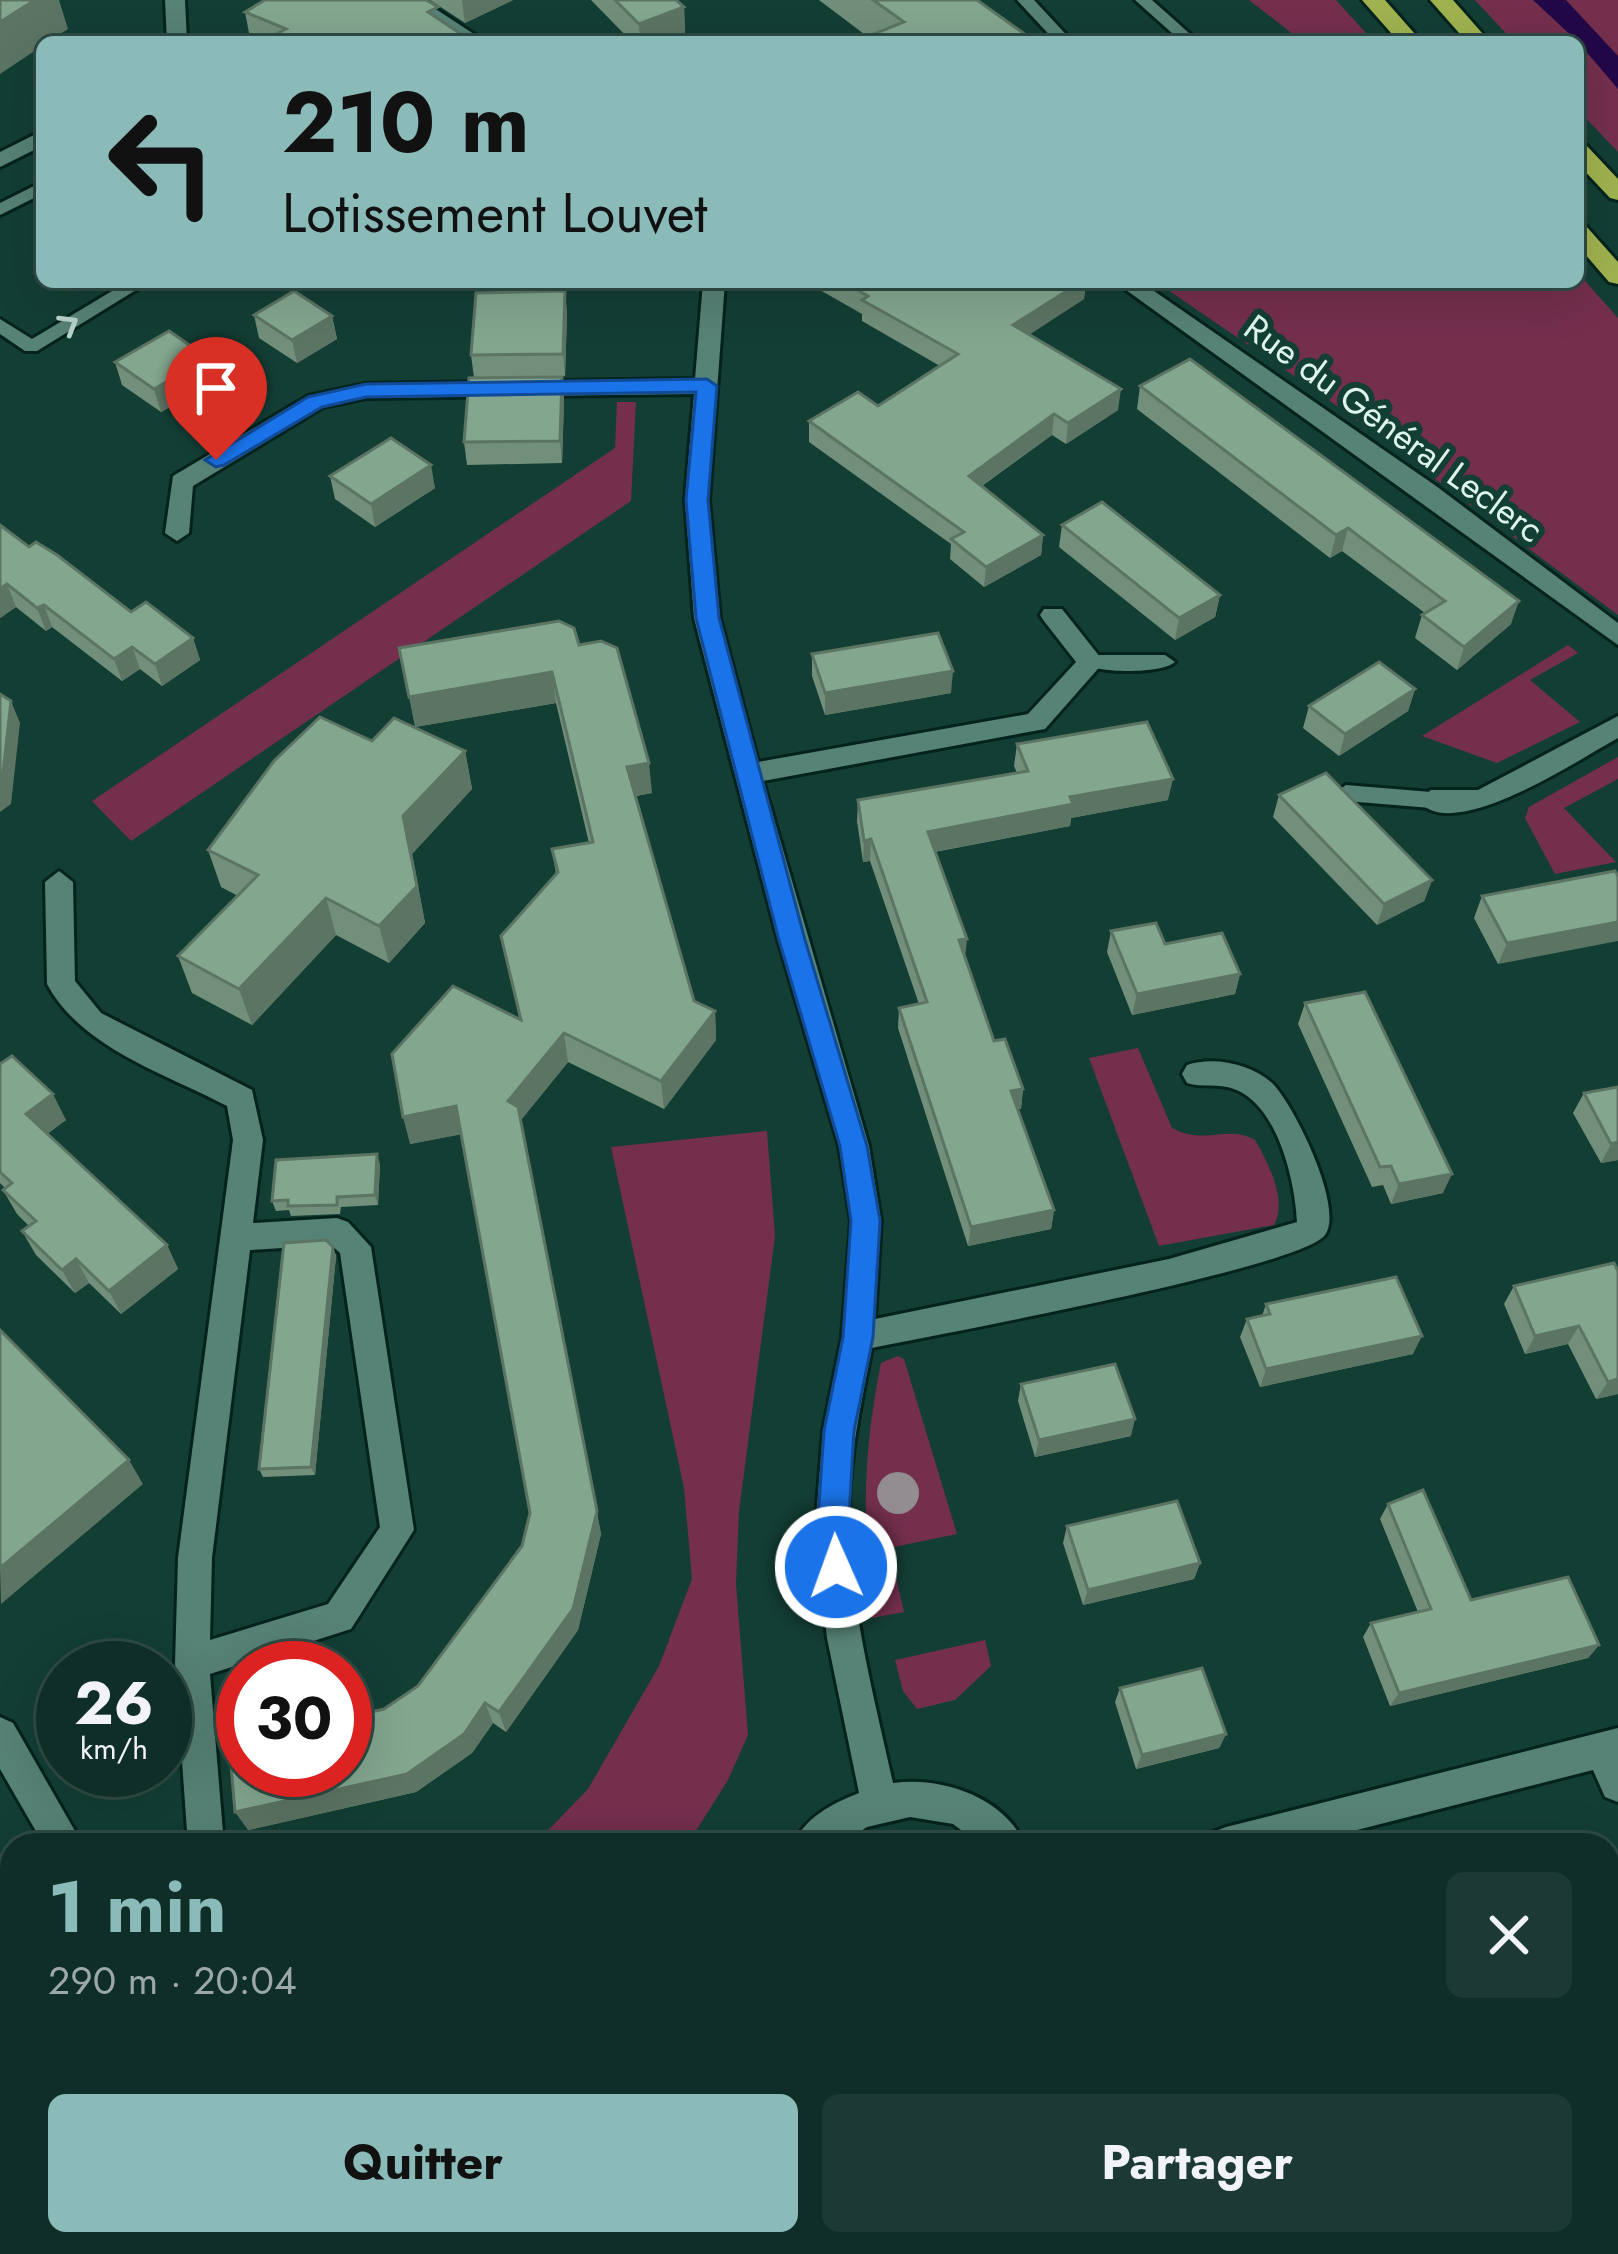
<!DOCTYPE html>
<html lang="fr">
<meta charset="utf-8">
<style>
:root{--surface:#0e2e27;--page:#1c3a33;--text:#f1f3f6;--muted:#9ba8a7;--line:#2e4a44;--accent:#8bbbb9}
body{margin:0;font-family:Jost,sans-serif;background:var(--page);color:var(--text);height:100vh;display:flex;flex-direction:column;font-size:45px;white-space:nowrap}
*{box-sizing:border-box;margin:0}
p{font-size:39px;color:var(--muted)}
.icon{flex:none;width:66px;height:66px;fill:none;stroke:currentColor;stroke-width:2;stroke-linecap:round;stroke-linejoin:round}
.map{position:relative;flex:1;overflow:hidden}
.details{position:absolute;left:0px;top:1833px;width:1620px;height:423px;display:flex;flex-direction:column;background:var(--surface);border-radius:36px 36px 0 0;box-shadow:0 12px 48px #0002,0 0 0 3px var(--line)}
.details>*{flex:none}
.hud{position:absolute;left:36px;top:36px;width:1548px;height:252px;border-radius:18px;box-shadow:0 12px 48px #0002,0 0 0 3px var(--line);background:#8bbbb9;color:#111;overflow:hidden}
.speed{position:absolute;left:36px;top:1641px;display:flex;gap:24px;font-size:60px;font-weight:700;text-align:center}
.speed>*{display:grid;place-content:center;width:156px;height:156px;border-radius:50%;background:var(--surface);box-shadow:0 12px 48px #0002,0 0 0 3px var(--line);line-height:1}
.speed small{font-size:30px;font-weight:400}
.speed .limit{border:18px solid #d22;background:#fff;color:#111}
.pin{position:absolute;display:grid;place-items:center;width:102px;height:102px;color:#fff;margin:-123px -51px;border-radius:50% 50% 50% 0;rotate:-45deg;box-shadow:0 0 12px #0007}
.pin .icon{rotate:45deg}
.me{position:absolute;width:132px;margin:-66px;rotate:358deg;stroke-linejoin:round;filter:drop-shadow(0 0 9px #0008)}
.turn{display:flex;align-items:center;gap:42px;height:252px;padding:0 48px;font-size:54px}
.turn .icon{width:156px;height:156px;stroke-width:2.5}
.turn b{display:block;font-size:84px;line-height:102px}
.round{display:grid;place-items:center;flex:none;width:126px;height:126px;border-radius:18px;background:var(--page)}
.headline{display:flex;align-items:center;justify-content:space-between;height:204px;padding:0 48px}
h1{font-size:72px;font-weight:700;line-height:90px;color:var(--accent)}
.button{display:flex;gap:24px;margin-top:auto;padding:24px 48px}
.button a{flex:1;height:138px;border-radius:18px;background:var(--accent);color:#111;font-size:48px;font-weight:700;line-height:138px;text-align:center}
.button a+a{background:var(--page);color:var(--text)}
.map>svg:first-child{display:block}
</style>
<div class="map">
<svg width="1618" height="2254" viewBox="0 0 1618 2254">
<rect width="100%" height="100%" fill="#133e34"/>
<g fill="#742f4d">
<path d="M1249,0H1336L1374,42H1303Z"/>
<path d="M1475,0H1618V152L1578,110V42H1514Z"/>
<path d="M1578,273L1618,318V615L1322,395L1156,282H1578Z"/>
<path d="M617,402H636L631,501L131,841L92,801L615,448Z"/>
<path d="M1568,645L1578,653L1530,680L1580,722L1497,763L1422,736Z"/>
<path d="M1618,757V779L1564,808L1616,862L1555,874L1525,818L1529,807Z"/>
<path d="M1138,1048L1172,1128C1206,1146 1227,1124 1255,1140C1268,1162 1288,1201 1274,1225L1159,1246L1089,1058Z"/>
<path d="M767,1131L775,1236L739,1511L736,1584L748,1735L728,1780L687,1845H534L588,1789L659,1666L692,1579L684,1488L611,1147Z"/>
<path d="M898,1356L904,1359L957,1534L889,1548L904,1612L872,1618C863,1524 862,1457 881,1363Z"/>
<path d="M985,1640L991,1666L955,1700L917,1709L903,1691L895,1660Z"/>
<path d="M12,1854V2127L0,2135V1856Z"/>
<path d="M644,2244H874L880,2254H657Z"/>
</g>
<path fill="#230848" d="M1533,0H1566L1618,56V89L1578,42Z"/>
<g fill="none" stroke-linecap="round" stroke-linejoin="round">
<g stroke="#03231c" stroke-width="6">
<g id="service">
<path d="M1017,0H1034L1073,42H1056Z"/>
<path d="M1135,0H1152L1199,42H1182Z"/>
<path d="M42,182V194L0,215V203Z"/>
<path d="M127,282H149L37,351H25L0,334V319L32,339Z"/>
<path d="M1091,655H1165L1175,662C1162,674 1094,674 1081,662Z"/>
<path d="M1346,785L1431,792L1442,800L1431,808L1346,801L1335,793Z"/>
<path d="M1180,2244H1212L1214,2254H1182Z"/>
</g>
</g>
<g stroke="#03231c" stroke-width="6">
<g id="minor">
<path d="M165,0H185L187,42H167Z"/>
<path d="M42,131V146L0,167V152Z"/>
<path d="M703,282H725L709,500L720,618L758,762L1028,714L1076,662L1044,621L1040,615L1044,609H1062L1104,662L1045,729L763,781L869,1146L881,1221L875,1319L1169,1259L1297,1222C1295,1181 1278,1105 1234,1089C1219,1083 1202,1088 1187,1083L1182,1074L1187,1065C1214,1056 1252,1064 1273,1084C1294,1105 1345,1208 1325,1235C1301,1268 934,1335 872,1348C860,1409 846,1472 849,1534C853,1618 875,1701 893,1783C941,1776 1005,1797 1025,1845H981L953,1824L910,1817L867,1827L839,1845H793C804,1818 833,1803 859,1793L827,1638L815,1532L823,1431L842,1337L851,1221L839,1146L778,940L694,618L685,500L694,394L366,398L323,407L193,486L189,533L177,541L165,533L173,476L308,396L366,384L695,379Z"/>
<path d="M1618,716V738C1581,758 1451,846 1418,800L1431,790H1478Z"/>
<path d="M59,871L73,882L75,981L101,1013L252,1090L263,1140L253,1223L337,1218L348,1222L371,1247L414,1530L351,1629L210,1674L224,1845H188L175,1663L178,1558L233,1140L227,1106C166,1074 81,1048 47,984L45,882ZM331,1245L340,1253L380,1527L328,1604L210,1640L212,1558L250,1250Z"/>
<path d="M0,1717L13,1723L83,1845H44L0,1769Z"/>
<path d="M1618,1728V1802L1605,1797L1593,1770L1298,1845H1208L1213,1832L1226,1827Z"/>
<path d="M12,2239V2244H60L56,2254H6Z"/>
<path d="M213,2244H253L254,2254H214Z"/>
<path d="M975,2244H1015L1017,2254H977Z"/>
</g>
</g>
<g stroke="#03231c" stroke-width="6">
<g id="tertiary">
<path d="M398,0H422L486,42H462Z"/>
<path d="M1115,282H1141L1436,486L1618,623V645Z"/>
</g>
</g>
<g stroke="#03231c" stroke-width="6">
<g id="trunk">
<path d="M1362,0H1385L1422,42H1399Z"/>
<path d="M1430,0H1453L1490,42H1467Z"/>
<path d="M1578,143L1586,145L1618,179V200L1610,198L1578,164Z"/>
<path d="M1578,224L1586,226L1618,262V284L1609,282L1578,246Z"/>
</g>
</g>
<use href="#service" fill="#578276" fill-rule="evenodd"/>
<use href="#minor" fill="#578276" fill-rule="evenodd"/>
<use href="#tertiary" fill="#578276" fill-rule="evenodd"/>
<use href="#trunk" fill="#9fb24f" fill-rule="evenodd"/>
</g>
<circle fill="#938d91" cx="898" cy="1493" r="21"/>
<g fill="#718f7b">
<path d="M426,0L259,42L250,38L245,12Z"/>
<path d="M430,0H513L465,23Z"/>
<path d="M591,0H676L684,7L685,33L663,42H632Z"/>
<path d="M819,0H977L1026,35V42H854L868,37Z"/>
<path d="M806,282H1086L1084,299L1029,334L1118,410L1066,444L1052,435L982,486L1043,535L1041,555L984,587L950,559L951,544L809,442V421L878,406L940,366L862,321V314Z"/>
<path d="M565,291L567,314L565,376L474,378L471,355Z"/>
<path d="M254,315L332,316L337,339L297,363L259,338Z"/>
<path d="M115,362L214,381L161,412L122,385Z"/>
<path d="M562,377L564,400L562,463L467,465L464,442Z"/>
<path d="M1140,386L1511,624L1457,670L1415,638L1422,615L1425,613L1342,551L1330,558L1137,409Z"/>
<path d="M330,476L435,488L375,527L335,499Z"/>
<path d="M0,525L29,547L131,612L193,638L200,660L162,686L140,669L122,681L52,627L46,631L16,607L0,618Z"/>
<path d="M1062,525L1220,595L1215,617L1175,640L1059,547Z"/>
<path d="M579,645L652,793L636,796L694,1001L715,1011L716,1040L664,1109L568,1062L521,1120L601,1534L578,1630L506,1732L493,1723L472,1753L416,1792L248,1830L384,1709L418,1686L522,1546L530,1513L461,1134L410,1144L520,1019L501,936L556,874L552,849L589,843L556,703L415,727Z"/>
<path d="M812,654L951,693L825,715L812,676Z"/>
<path d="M1415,689L1408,711L1339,756L1303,728L1309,706Z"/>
<path d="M372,741L465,751L472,789L412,854L425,923L389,963L336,935L252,1025L192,993L178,956L238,896L221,887L208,850Z"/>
<path d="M1017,744L1168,800L1071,818L1070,826L935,852L965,958L994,1041L1023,1089L1021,1109H1018L1054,1210L1051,1229L968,1246L898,1028L899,1008L919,1004L870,861L863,862L857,821L858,800L1017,773L1014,766Z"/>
<path d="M1279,795L1432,880L1424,901L1377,925L1273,817Z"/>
<path d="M1615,871L1498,964L1474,918L1482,896Z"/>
<path d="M1111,931L1165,944L1240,974L1235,994L1132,1015L1107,952Z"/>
<path d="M1305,1003L1443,1193L1391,1204L1383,1185L1372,1187L1298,1024Z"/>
<path d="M0,1064L66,1120L47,1134L167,1245L178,1269L121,1314L89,1283L75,1293L36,1255L22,1231L29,1226L17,1214L3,1190L5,1188L0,1183Z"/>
<path d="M1618,1087V1160L1601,1163L1573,1113L1584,1093Z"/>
<path d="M380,1164L378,1205L341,1207L340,1214L291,1216L289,1210L276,1211L272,1201Z"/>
<path d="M333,1247L336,1256L315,1475L263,1477L259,1469Z"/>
<path d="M1618,1271V1394L1596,1399L1568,1344L1525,1354L1504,1304L1514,1286Z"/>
<path d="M1266,1304L1413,1354L1260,1387L1240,1337L1247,1319L1262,1316Z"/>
<path d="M1021,1384L1131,1436L1035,1457L1018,1401Z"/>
<path d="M1388,1504L1471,1600L1599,1645L1588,1658L1390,1706L1363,1637L1371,1623L1418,1612L1380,1519Z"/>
<path d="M1067,1526L1200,1563L1194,1579L1083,1605L1063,1543Z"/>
<path d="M1120,1688L1226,1734L1219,1748L1136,1769L1115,1702Z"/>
<path d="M1608,1916L1618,2031L1608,2034Z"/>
<path d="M1618,2193V2217L1610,2197Z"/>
</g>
<g fill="#5c7464">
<path d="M35,0H59L68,29L48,42H42V46L0,74V22Z"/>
<path d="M462,0H513L465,23Z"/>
<path d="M684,7L685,33L663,42H640L639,24Z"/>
<path d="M1081,282H1086L1084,299L1012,346L1013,325Z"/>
<path d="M565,291L567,314L565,376L563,354Z"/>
<path d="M332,316L337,339L297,363L292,340Z"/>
<path d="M208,358L214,381L161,412L154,389Z"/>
<path d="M562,377L564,400L562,463L560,441Z"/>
<path d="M1121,389L1118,410L1066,444L1068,423Z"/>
<path d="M1054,414L1052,435L967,496L969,476Z"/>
<path d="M431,465L435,488L375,527L371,504Z"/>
<path d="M1348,528L1342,551L1330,558L1336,535Z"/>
<path d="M1043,535L1041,555L984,587L986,567Z"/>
<path d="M7,584L16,607L0,618V589Z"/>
<path d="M1220,595L1215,617L1175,640L1179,618Z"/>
<path d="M1519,601L1511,624L1457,670L1464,647Z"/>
<path d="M44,605L52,627L46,631L37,608Z"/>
<path d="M193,638L200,660L162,686L155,664Z"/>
<path d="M132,647L140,669L122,681L114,659Z"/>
<path d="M953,671L951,693L825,715V693Z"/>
<path d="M552,672L556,703L415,727L409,697Z"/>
<path d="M1415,689L1408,711L1339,756L1345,734Z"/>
<path d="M11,701L20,723L11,804L0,812V783Z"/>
<path d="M465,751L472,789L412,854L425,923L389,963L379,926L403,816Z"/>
<path d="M649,763L652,793L630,797L627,767Z"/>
<path d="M1173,779L1168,800L1071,818L1070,826L927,853L928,832L1070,797Z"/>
<path d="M871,839L870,861L863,862L864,841Z"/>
<path d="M1432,880L1424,901L1377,925L1384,904Z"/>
<path d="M326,898L336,935L252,1025L239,989Z"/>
<path d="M1618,922V941L1498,964L1507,943Z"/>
<path d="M967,939L965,960L959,940Z"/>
<path d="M1240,974L1235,994L1132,1015L1137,994Z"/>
<path d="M715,1011L716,1040L664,1109L661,1081Z"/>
<path d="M564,1033L568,1062L521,1120L601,1534L578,1630L506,1732L499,1712L573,1609L508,1101Z"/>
<path d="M1023,1089L1021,1109L1009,1111L1011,1091Z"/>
<path d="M53,1094L66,1120L39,1139L26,1114Z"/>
<path d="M456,1106L463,1134L410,1144L403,1117Z"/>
<path d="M1618,1142V1160L1601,1163L1611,1144Z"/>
<path d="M377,1154L380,1164L378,1205L375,1195Z"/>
<path d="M1452,1174L1443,1193L1391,1204L1399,1184Z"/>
<path d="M1054,1210L1051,1229L968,1246L971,1227Z"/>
<path d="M167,1245L178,1269L121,1314L109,1291Z"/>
<path d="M333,1247L336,1256L315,1475L311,1467Z"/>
<path d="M76,1259L89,1283L75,1293L62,1270Z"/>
<path d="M1579,1326L1568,1344L1525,1354L1535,1336Z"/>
<path d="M1422,1336L1413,1354L1260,1387L1266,1369Z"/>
<path d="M1618,1379V1394L1596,1399L1608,1382Z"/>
<path d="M1135,1419L1131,1436L1035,1457L1039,1440Z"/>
<path d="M129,1460L143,1484L1,1604L0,1568Z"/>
<path d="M1200,1563L1194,1579L1083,1605L1088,1590Z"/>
<path d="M1599,1645L1588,1658L1390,1706L1399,1693Z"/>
<path d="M485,1703L493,1723L472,1753L416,1792L248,1830L235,1812Z"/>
<path d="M1226,1734L1219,1748L1136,1769L1142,1755Z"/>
<path d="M1618,2025V2031L1608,2034V2031Z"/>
</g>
<g fill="#83a68f" stroke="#5c7464" stroke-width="3">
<path d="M0,0H35L0,22Z"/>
<path d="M265,0H426L438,7L428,12L473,42H260L286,29L245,12Z"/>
<path d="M615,0H676L684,7L639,24Z"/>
<path d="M873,0H977L1026,35L1010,42H854L904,22Z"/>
<path d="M843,282H1081L1013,325L1121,389L1068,423L1054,414L969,476L1043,535L986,567L951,539L964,532L809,421L858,392L878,406L958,354L862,300L868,296Z"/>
<path d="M294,291L332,316L292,340L254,315Z"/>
<path d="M565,291L563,354L471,355L476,293Z"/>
<path d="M169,331L208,358L154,389L115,362Z"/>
<path d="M1190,359L1519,601L1464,647L1422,615L1445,601L1348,528L1336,535L1140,386Z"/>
<path d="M562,377L560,441L464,442L469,378Z"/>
<path d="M391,438L431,465L371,504L330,476Z"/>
<path d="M1102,502L1220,595L1179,618L1062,525Z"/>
<path d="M0,525L29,547L36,542L57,555L131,612L146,602L193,638L155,664L132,647L114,659L44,605L37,608L7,584L0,589Z"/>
<path d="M559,621L574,628L579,645L601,641L617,648L649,763L627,767L694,1001L715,1011L661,1081L564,1033L508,1101L518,1107L597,1511L573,1609L499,1712L485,1703L464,1734L407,1774L235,1812L229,1743L243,1740V1770H345V1718L384,1709L418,1686L522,1546L530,1513L456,1106L403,1117L392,1054L453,986L521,1020L501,936L558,872L552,849L593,842L552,672L409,697L399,648Z"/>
<path d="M938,633L953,671L825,693L812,654Z"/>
<path d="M1379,662L1415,689L1345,734L1309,706Z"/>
<path d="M0,694L11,701L2,782L0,783Z"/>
<path d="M320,717L372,741L394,718L465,751L403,816L417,886L379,926L326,898L239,989L178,956L258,875L208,850L274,761Z"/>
<path d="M1147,722L1173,779L1070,797L1073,804L928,832L967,939L959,940L994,1041L1005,1039L1023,1089L1011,1091L1054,1210L971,1227L899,1008L927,1002L871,839L864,841L858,800L1028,771L1017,744Z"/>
<path d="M1326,773L1432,880L1384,904L1279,795Z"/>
<path d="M1615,871L1618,876V922L1507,943L1482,896Z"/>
<path d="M1156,923L1165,944L1222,933L1240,974L1137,994L1111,931Z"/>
<path d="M1365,992L1452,1174L1399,1184L1391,1166L1380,1167L1305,1003Z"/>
<path d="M12,1056L53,1094L26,1114L167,1245L109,1291L76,1259L62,1270L22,1231L36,1221L3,1190L12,1183L0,1172V1064Z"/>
<path d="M1618,1087V1142L1611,1144L1584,1093Z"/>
<path d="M377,1154L375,1195L337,1197V1205L288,1206V1200L272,1201L276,1160Z"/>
<path d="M326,1240L333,1247L311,1467L259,1469L284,1243Z"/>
<path d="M1614,1263L1618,1271V1379L1608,1382L1579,1326L1535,1336L1514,1286Z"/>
<path d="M1396,1277L1422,1336L1266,1369L1247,1319L1270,1314L1266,1304Z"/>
<path d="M0,1330L129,1460L0,1568Z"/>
<path d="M1115,1364L1135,1419L1039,1440L1021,1384Z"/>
<path d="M1423,1490L1471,1600L1568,1577L1599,1645L1399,1693L1371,1623L1431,1609L1388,1504Z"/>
<path d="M1177,1501L1200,1563L1088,1590L1067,1526Z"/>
<path d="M1202,1668L1226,1734L1142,1755L1120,1688Z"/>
<path d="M1618,1913V2025L1616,2026L1608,2008V1916Z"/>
<path d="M1373,2244H1391L1395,2254H1338Z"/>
</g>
<defs><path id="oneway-chevron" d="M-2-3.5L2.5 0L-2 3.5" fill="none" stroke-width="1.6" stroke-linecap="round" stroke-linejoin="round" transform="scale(3)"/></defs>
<use stroke="#b6d2ca" href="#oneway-chevron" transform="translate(69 324) rotate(-31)"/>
<path fill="#1a73e8" stroke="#114b97" stroke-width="3" d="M707,379L717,386L708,500L719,618L805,940L867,1146L880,1221L873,1337L854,1431L848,1532L852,1567L847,1578L836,1582L825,1578L817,1532L824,1431L843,1337L851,1221L840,1146L779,940L696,618L686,500L696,392L366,397L322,407L224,465L216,467L205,460L308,397L366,384Z"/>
<g text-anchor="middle" stroke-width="12" stroke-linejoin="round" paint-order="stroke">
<g font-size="36" fill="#def5ee" stroke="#133e34">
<text transform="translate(1394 428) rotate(36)" y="13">Rue du Général Leclerc</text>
</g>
</g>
</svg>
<div class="speed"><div>26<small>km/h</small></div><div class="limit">30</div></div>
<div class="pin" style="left:216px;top:460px;background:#d93025"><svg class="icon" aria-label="arrive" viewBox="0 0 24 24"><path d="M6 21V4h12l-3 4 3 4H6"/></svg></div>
<svg class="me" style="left:836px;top:1567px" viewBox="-20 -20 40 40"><circle r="17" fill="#1a73e8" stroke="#fff" stroke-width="3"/><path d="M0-11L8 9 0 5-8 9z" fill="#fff"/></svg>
<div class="hud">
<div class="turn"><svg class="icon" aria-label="left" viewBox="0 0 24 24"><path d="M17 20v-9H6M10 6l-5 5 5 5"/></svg><div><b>210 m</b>Lotissement Louvet</div></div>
</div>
<section class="details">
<div class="headline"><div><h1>1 min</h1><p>290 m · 20:04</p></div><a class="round"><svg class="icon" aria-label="close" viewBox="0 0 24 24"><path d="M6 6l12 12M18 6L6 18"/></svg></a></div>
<div class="button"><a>Quitter</a><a>Partager</a></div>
</section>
</div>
